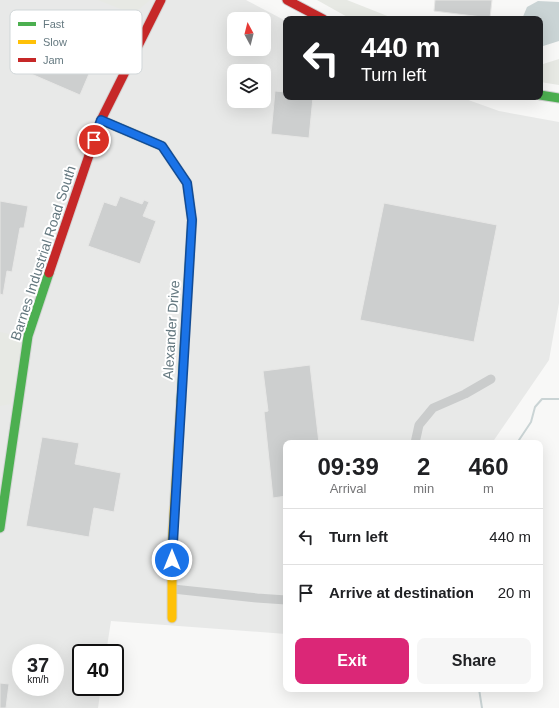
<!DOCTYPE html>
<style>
:root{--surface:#fff;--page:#f6f6f6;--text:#202124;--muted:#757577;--line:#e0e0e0;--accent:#db2777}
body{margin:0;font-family:Arial,sans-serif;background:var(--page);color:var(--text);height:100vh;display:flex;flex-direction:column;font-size:15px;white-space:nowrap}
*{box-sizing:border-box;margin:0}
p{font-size:13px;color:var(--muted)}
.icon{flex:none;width:22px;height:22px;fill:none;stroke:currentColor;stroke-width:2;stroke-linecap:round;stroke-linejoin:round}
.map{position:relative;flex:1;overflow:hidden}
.details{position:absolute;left:283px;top:440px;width:260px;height:252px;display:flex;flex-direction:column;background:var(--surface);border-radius:8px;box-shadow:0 4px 16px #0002}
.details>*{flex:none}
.hud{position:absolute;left:283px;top:16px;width:260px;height:84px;border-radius:8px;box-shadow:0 4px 16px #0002;background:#202124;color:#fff;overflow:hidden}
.needle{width:26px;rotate:353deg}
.fabs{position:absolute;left:227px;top:12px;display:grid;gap:8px}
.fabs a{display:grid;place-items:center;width:44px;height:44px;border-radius:8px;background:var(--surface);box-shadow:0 4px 16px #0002;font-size:20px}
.speed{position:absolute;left:12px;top:644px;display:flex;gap:8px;font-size:20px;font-weight:700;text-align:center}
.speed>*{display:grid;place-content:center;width:52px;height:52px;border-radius:50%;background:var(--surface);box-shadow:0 4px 16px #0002;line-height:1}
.speed small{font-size:10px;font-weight:400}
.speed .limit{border:2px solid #111;border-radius:6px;background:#fff;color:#111}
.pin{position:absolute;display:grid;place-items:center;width:34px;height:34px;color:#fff;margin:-17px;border:2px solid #fff;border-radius:50%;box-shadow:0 1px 4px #0007}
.me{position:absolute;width:44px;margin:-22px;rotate:0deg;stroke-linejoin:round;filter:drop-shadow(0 0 3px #0008)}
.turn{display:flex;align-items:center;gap:14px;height:84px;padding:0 12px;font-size:18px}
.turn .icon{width:52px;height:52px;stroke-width:2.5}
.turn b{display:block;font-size:28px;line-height:34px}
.eta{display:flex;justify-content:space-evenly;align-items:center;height:68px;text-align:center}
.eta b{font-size:24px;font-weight:800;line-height:28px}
.primary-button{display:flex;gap:8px;margin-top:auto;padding:8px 12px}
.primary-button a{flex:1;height:46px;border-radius:8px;background:var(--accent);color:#fff;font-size:16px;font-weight:800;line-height:46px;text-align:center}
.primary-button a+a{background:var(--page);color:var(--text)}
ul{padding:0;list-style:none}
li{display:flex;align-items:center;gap:12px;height:56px;padding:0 12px;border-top:1px solid var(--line)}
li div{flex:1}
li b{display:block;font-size:15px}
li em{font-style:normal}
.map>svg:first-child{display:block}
</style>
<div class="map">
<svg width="559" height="708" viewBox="0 0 559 708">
<rect width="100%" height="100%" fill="#f8f8f7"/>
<path fill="#e8e9e8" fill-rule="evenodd" d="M0,0H246L286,21V97H460L499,111L559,122V303L549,360L492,443H286V634L111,621L106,653H81V687H101L98,708H0ZM234,19H264V49H234ZM234,71H264V101H234ZM21,653H55V687H21Z"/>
<g fill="#e7e9e4">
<path d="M98,0H150L133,14Z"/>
<path d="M317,0H347L395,19H351Z"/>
<path d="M559,59V85L540,82V65Z"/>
<path d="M0,332L24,337L11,404L0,406Z"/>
</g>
<path fill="#cad4d5" d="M538,1L559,2V41L540,47V19H522L527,7Z"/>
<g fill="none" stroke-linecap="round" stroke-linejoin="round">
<g stroke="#cad4d5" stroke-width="2">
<path d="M517,443L531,422L535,407L542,399H559"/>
<path d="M479,689L482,708"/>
</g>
</g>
<g fill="#cdcfcf" stroke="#e7e7e6">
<path d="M435,0H492L490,18L434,11Z"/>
<path d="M49,27L100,48L80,95L29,73Z"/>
<path d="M275,91L286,92V97H313L309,138L271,134Z"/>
<path d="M120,196L142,204L144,200L149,202L143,216L156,221L140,264L88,246L104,202L116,206Z"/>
<path d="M0,201L28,206L24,228H20L12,272L7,271L3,295L0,294Z"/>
<path d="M384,203L497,225L474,342L360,320Z"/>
<path d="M310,365L319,443H286V496L273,498L264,412L268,411L263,371Z"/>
<path d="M42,437L79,443L75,464L121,473L114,512L94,508L89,537L26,526Z"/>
<path d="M0,683L9,684L6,708H0Z"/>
</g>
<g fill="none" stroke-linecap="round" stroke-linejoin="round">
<g stroke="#d3d4d4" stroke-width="11">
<g id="fast">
<path d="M540,95L559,98"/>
<path d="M101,120L162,146L187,183L192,220L181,401"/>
<path d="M0,528L28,336L49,273"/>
</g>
</g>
<g stroke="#d3d4d4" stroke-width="11">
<path id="slow" d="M172,618V545L181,401"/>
</g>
<g stroke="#d3d4d4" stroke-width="11">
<g id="jam">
<path d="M287,0L323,19"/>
<path d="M49,273L101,120L161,0"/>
</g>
</g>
<g stroke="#cacccc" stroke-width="9">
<path d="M415,443L419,425L433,408L465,394L491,379"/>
<path d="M173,589L257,598L286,600"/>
</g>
<use href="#fast" stroke="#4caf50" stroke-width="9"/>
<use href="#slow" stroke="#ffc107" stroke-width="9"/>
<use href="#jam" stroke="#c62828" stroke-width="9"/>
</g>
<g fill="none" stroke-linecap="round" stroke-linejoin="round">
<g stroke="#114b97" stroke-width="10">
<path id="route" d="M94,140L101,120L162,146L187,183L192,220L172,560"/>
</g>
<use href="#route" stroke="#1a73e8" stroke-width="7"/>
</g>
<g text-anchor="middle" stroke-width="4" stroke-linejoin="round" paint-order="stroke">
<g font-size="14" fill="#657980" stroke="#fff">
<text transform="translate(43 253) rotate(-72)" y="5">Barnes Industrial Road South</text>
<text transform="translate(171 330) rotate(-86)" y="5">Alexander Drive</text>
</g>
</g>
<rect x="10" y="10" width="132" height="64" rx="6" fill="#fff" stroke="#d1d7d9" stroke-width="1"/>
<rect x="18" y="22" width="18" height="4" fill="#4caf50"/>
<rect x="18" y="40" width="18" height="4" fill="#ffc107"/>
<rect x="18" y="58" width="18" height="4" fill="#c62828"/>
<g font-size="11" fill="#657980">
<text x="43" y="28">Fast</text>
<text x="43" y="46">Slow</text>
<text x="43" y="64">Jam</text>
</g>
</svg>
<div class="fabs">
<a><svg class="needle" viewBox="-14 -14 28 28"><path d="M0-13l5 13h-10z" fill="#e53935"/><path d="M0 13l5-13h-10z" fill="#757577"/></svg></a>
<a><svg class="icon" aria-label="layers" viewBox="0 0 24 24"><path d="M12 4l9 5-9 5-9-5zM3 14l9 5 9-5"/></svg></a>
</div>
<div class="speed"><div>37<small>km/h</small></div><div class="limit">40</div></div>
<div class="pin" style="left:94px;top:140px;background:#d93025"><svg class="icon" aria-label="arrive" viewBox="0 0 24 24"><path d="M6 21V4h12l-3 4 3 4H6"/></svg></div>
<svg class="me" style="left:172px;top:560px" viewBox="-20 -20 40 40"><circle r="17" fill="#1a73e8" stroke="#fff" stroke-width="3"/><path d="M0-11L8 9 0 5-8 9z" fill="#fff"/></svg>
<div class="hud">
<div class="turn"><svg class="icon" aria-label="left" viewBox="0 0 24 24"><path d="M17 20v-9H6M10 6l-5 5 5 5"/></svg><div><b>440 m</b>Turn left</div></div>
</div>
<section class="details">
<div class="eta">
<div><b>09:39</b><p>Arrival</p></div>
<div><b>2</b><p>min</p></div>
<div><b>460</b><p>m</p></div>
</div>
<ul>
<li><svg class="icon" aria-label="left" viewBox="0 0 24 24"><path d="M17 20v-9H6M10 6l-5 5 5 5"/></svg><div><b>Turn left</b></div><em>440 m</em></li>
<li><svg class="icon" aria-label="arrive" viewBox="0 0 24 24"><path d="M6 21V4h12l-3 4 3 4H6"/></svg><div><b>Arrive at destination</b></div><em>20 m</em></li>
</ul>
<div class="primary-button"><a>Exit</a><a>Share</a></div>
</section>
</div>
